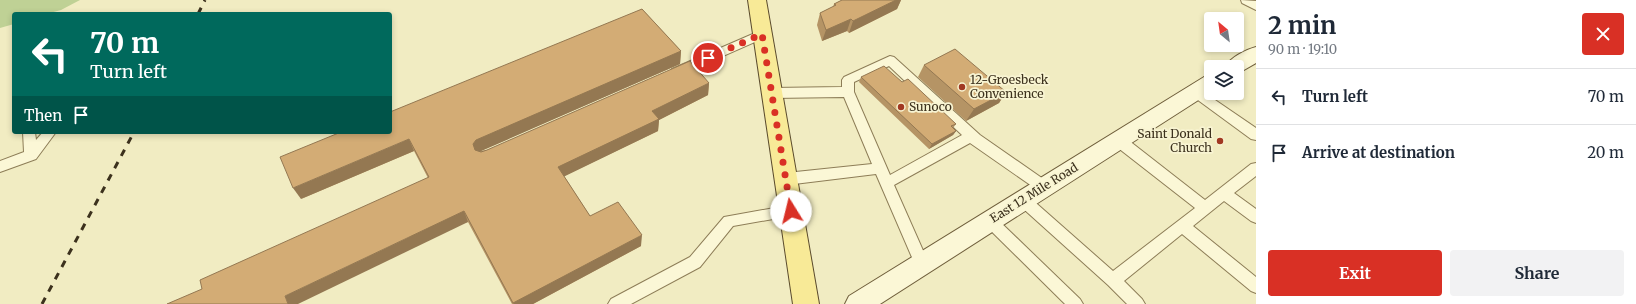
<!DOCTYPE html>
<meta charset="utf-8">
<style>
:root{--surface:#fff;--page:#f2f2f3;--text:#1f2937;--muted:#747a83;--line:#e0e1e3;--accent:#d93025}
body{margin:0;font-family:Merriweather,serif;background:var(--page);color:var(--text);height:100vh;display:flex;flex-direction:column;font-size:15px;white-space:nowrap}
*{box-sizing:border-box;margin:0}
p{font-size:13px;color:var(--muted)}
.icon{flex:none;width:22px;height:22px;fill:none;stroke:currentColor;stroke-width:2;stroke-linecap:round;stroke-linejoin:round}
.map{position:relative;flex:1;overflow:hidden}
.panel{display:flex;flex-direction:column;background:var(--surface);width:380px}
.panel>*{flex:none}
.banner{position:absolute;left:12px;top:12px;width:380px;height:122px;border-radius:4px;box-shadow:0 2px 6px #0003;background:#00695c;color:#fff;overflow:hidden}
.needle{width:26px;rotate:331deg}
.fabs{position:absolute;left:1204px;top:12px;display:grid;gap:8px}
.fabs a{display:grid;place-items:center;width:40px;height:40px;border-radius:4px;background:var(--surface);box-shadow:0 2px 6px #0003;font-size:20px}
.pin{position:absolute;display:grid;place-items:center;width:34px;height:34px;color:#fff;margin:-17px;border:2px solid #fff;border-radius:50%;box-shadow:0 1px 4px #0007}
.me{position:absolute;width:44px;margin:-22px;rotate:351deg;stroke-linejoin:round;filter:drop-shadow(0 0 3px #0008)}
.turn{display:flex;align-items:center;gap:14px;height:84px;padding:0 12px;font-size:18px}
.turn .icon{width:52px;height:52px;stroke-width:2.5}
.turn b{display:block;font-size:28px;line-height:34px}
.then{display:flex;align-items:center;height:38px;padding:0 12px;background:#0003;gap:8px;font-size:15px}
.round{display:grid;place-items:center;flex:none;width:42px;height:42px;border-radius:4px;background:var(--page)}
.headline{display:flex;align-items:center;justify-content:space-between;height:68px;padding:0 12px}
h1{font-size:24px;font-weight:700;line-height:30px}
.cta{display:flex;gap:8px;margin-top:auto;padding:8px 12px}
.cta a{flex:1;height:46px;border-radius:4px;background:var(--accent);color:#fff;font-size:16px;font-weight:700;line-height:46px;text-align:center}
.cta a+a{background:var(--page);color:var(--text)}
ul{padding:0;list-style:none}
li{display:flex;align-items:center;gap:12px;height:56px;padding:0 12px;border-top:1px solid var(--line)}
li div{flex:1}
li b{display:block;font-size:15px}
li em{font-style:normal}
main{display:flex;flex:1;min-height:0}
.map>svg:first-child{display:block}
</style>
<main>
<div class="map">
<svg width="1256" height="304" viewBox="0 0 1256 304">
<rect width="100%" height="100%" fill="#f1ecc2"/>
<path fill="#bfd195" d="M0,0H80L61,10L46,14H14V24L0,28Z"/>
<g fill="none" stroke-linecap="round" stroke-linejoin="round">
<g stroke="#8d7d57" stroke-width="2">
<g id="service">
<path d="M1241,0L1256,1V10L1242,3Z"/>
<path d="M762,30L766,31L768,34L766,37L680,75L676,76L672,75L670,72L672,69Z"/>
<path d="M890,56L894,57L980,135L1049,183L1051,187L1049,191L1044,193L1039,191L970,143L894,185L929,264L927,269L922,271L917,269L876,174L786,185L781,183L779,179L781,175L786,173L872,164L844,97L772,98L768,96L766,93L768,90L772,88L842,87V80L844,77ZM889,66L962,135L890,175L854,92V82Z"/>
<path d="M1195,87L1199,89L1256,128V140L1251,139L1191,95L1189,92L1191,89Z"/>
<path d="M23,132H35L36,140L43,132H56L36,159L0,172V161L24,152Z"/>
<path d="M1118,135L1123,136L1205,200L1251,164L1256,163V176L1234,193L1256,209V223L1251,221L1224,201L1193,226L1256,277V293L1251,291L1182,234L1124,281L1142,299L1145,304H1127L1108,285L1018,204L1016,200L1018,196L1023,194L1028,196L1113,271L1195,208L1113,144L1112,140L1113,136Z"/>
<path d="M791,205L796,207L798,211L796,215L733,226L700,267L631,304H608L611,299L690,257L724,217Z"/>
<path d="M990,215L995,217L1080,299L1083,304H1065L985,225L983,221L985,217Z"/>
</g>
</g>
<g stroke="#6f5e3b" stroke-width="2">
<g id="secondary">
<path d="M1256,47V63L1237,74V67H1225C1231,57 1245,50 1256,47Z"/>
<path d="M1211,74V92L880,304H845L849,296L1204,77Z"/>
</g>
</g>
<g stroke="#5a4a2c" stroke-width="2">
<path id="primary" d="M748,0H766L819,304H793Z"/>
</g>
<use href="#service" fill="#fbf7d6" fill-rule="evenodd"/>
<use href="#secondary" fill="#fbf7d6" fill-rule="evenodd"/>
<use href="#primary" fill="#f8ea97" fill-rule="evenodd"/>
<g stroke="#3c311d" stroke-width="3" stroke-dasharray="7 7" stroke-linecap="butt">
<path d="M198,14L205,0"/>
<path d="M42,304L134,132"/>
</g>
</g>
<g fill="#b59465">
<path d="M842,0H901L897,9L849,33L847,31L822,41L817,25L820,13L833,7L834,4Z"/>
<path d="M642,9L681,51L680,64L480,151L487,150L709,83L708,95L659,120L658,131L564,176L590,216L641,246L533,304H512L468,222L202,289L428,178L414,151L301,199Z"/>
<path d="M924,65L1006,92L999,103L966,121L918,77Z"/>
<path d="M861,77L902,82L956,124L953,128L956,131L953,135L929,149L859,82Z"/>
</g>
<g fill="#947852">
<path d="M896,0H901L897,9L849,33L853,21Z"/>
<path d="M851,19L847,31L822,41L826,30Z"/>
<path d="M681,51L680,64L479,152L477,156L473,144L476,140Z"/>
<path d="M709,83L708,95L659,120L658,131L559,179L558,167L652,111Z"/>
<path d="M1006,92L999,103L966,121L974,109Z"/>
<path d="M956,131L953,135L929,149L932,144Z"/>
<path d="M409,139L414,151L301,199L293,188Z"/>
<path d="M464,211L468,222L298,304H288L285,296Z"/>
<path d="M642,235L641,246L533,304H514L513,303Z"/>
</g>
<g fill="#d3ac75" stroke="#947852">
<path d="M842,0H896L853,21L851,19L826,30L820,13L836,5L834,4Z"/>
<path d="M642,9L681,51L476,140L473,144L475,150L481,152L487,150L690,61L709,83L652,111L659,119L558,167L590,216L618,202L642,235L513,303L464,211L285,296L288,304H167L202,289L200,280L429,177L409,139L293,188L280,157L341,132H390V112Z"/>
<path d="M955,49L1006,92L974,109L924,65Z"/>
<path d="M884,66L902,82L908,79L956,124L951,126L956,131L932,144L861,77Z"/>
</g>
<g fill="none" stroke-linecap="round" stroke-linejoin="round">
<path stroke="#d93025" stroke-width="7" stroke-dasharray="0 12.6" d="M708,58L762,34L791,211"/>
</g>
<g fill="#a13822" stroke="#f8f4d2" stroke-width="1.5">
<circle cx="962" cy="87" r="4"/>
<circle cx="901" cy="107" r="4"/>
<circle cx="1220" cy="141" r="4"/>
</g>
<g text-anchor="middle" stroke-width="3.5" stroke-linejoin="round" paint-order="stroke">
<g font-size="12" fill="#3c311d" stroke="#f8f4d2" text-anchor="start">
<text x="970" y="84">12-Groesbeck<tspan x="970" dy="14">Convenience</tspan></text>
<text x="909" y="111">Sunoco</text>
<text x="1212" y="138" text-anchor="end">Saint Donald<tspan x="1212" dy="14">Church</tspan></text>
</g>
<g font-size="12" fill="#3c311d" stroke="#f8f4d2">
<text transform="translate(1034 193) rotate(-32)" y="4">East 12 Mile Road</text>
</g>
</g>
</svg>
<div class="fabs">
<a><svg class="needle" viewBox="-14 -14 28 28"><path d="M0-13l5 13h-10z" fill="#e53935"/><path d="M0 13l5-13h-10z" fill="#747a83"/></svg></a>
<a><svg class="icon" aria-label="layers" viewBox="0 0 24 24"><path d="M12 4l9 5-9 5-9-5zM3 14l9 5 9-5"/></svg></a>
</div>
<div class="pin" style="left:708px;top:58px;background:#d93025"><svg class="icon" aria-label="arrive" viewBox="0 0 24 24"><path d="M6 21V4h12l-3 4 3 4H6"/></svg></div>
<svg class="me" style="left:791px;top:211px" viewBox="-20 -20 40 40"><circle r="19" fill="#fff"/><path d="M0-13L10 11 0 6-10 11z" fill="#d93025"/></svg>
<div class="banner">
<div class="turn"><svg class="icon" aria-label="left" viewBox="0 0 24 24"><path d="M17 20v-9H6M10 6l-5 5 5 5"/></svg><div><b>70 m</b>Turn left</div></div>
<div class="then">Then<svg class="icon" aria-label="arrive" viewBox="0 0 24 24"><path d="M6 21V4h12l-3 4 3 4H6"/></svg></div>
</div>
</div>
<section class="panel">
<div class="headline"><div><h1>2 min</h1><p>90 m · 19:10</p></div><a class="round" style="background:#d93025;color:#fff"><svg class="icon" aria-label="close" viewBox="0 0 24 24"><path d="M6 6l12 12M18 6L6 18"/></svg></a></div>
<ul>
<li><svg class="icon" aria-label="left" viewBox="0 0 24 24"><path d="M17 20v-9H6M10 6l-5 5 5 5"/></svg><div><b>Turn left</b></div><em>70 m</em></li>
<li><svg class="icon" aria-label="arrive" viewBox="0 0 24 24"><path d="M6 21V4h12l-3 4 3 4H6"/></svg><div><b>Arrive at destination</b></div><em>20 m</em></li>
</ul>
<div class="cta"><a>Exit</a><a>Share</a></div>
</section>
</main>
